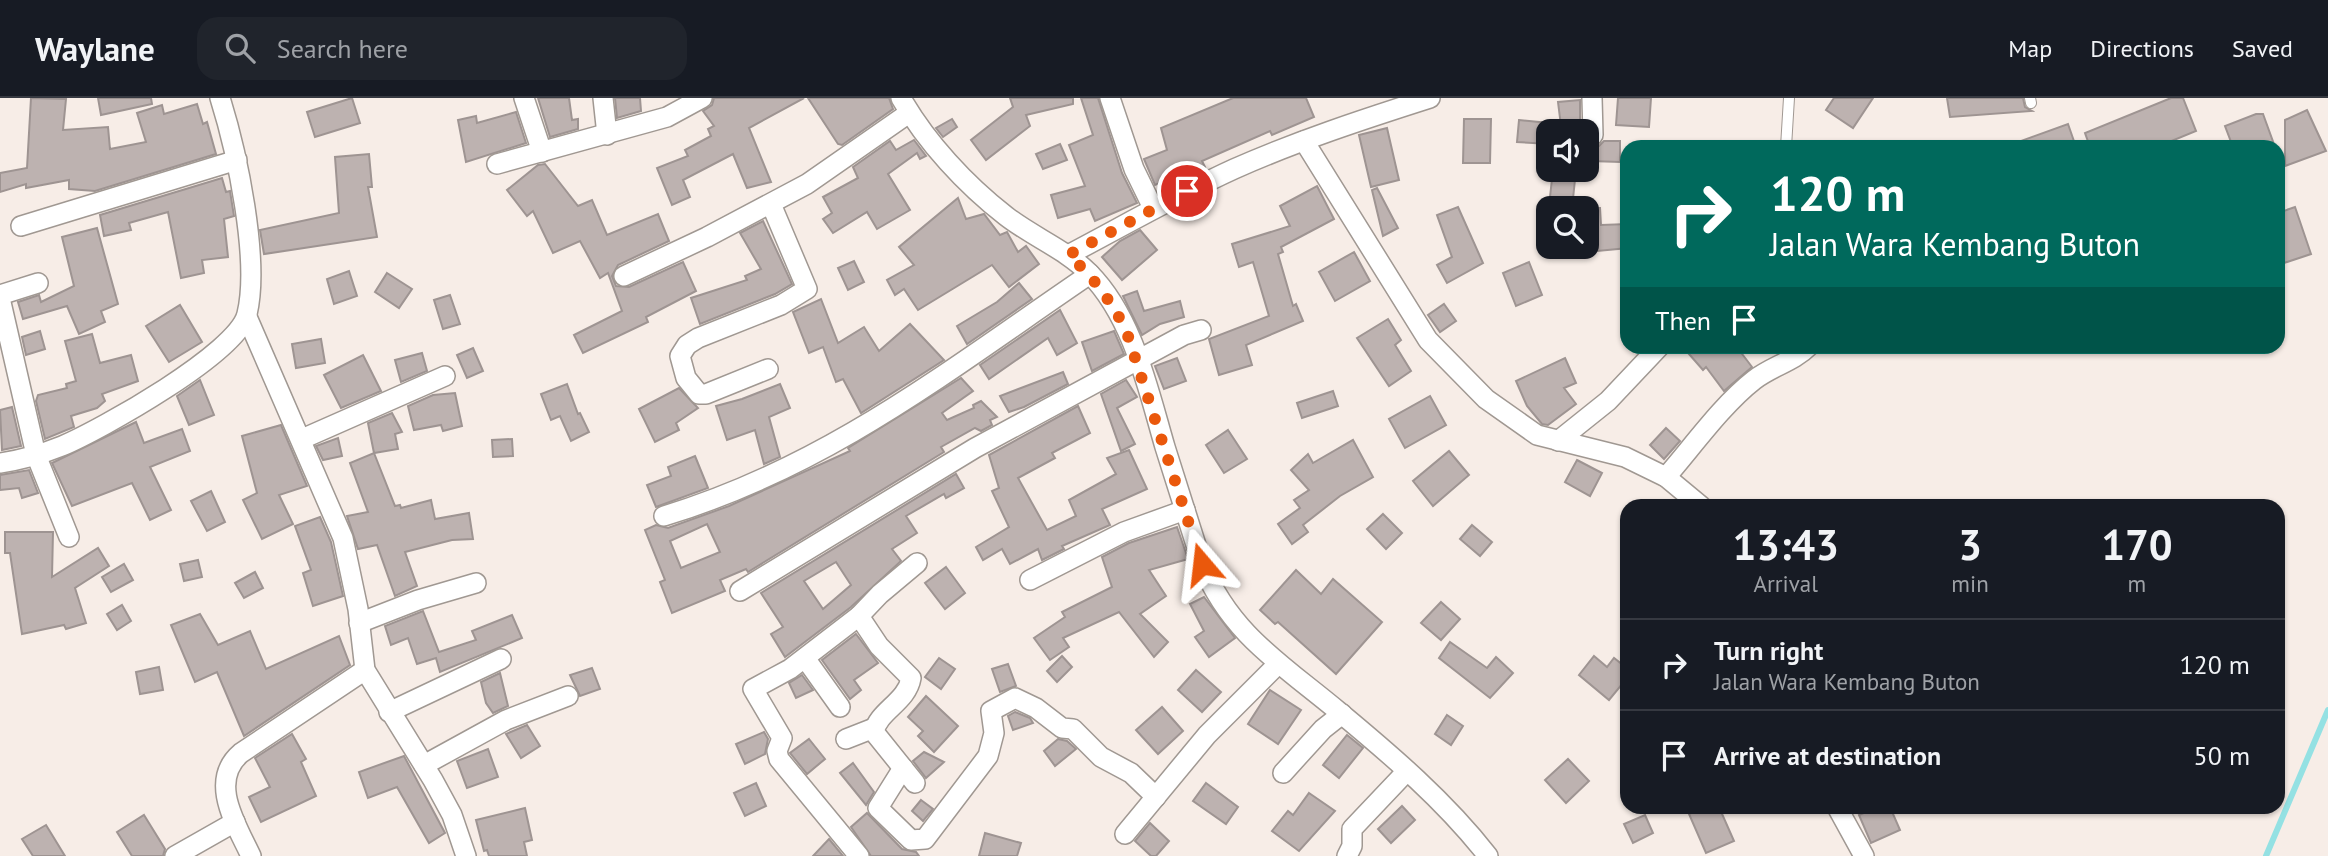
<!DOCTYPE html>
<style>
:root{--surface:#171b24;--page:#20242c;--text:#f1f3f6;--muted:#9ea1a6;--line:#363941}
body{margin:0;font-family:"PT Sans",sans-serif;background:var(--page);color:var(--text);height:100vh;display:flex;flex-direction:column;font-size:26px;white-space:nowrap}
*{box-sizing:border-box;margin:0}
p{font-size:23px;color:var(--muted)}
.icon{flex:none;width:38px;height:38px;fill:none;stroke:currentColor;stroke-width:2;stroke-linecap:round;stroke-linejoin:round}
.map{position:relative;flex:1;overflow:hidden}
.details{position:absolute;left:1620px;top:401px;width:665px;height:315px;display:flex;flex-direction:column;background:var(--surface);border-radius:21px;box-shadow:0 2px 5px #0004}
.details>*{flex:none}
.top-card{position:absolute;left:1620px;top:42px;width:665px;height:214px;border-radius:21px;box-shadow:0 2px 5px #0004;background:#00695c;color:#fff;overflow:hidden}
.controls{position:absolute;left:1536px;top:21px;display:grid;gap:14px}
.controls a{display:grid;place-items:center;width:63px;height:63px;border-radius:14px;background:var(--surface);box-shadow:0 2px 5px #0004;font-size:35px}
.pin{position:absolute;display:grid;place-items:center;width:60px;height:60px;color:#fff;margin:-30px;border:4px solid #fff;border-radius:50%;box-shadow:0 2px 7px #0007}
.me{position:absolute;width:77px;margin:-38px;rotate:343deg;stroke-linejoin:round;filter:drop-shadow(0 0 5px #0008)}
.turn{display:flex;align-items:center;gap:24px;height:147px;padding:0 35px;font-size:32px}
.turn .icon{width:91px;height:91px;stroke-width:2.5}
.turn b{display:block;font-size:49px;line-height:60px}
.then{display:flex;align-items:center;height:66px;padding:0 35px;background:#0003;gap:14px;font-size:26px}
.eta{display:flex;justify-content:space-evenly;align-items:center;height:119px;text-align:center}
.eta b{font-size:42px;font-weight:600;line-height:49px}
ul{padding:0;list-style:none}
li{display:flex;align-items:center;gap:21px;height:91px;padding:0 35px;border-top:2px solid var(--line)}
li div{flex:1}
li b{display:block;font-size:26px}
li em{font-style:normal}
header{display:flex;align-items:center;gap:42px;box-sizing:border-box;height:98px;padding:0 35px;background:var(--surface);border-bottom:2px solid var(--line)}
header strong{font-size:33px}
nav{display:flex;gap:38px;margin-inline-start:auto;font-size:24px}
.search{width:490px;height:63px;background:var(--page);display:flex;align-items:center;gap:18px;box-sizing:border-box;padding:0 24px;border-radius:21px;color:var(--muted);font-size:26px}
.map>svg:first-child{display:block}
</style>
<header>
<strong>Waylane</strong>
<div class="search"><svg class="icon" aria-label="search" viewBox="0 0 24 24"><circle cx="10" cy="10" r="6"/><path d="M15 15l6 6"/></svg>Search here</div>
<nav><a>Map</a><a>Directions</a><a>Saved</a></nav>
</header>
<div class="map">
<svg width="2328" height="758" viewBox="0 0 2328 758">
<rect width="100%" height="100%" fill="#f7ede7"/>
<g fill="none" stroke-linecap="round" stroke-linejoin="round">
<path stroke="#94e1e3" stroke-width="6" d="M2266,758L2328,612"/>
</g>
<g fill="#bdb2b0" stroke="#9e9492" stroke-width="2" fill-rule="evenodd">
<path d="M31,0L66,1L63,32L108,29L110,51L146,44L137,15L162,7L164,16L197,6L203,26L207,24L216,56L95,93L69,91V82L26,90V86L0,94V75L27,70Z"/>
<path d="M98,0H151L152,6L101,17Z"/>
<path d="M352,0L360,25L315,39L307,14Z"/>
<path d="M538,0H569L572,22L578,21V31L550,39Z"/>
<path d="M615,0H640L641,13L617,20Z"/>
<path d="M714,0H804L749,30L771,84L747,90L733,56L683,82L690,99L672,107L657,70L688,58L685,52L711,38L708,31L714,28L703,13L712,7Z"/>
<path d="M808,0H889L893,11L842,47L838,46Z"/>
<path d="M1010,0H1073V6L1026,17L1030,28L986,62L971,42L1013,9Z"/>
<path d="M1081,0H1098L1122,75L1137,105L1095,123L1090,111L1058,120L1051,97L1085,88L1069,47L1093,37Z"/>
<path d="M1233,0H1306L1314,19L1272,37L1270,33L1202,63L1205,69L1188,78L1187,74L1155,87L1144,61L1167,52L1161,30Z"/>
<path d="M1618,0H1651L1649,29L1616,27Z"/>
<path d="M1834,0H1873L1853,30L1826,12Z"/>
<path d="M1947,0H2023L2025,9L2032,13L1950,19Z"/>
<path d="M2171,0H2183L2196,33L2157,49H2090L2085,35Z"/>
<path d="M1580,2V26L1561,28L1558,4Z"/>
<path d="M2307,12L2326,53L2285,68V22Z"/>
<path d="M516,14L526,45L466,64L458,22L476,18L477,25Z"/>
<path d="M2256,16H2263L2275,49H2233L2225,28Z"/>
<path d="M952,21L957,29L943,39L936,30Z"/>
<path d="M1464,21H1491L1490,65H1463Z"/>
<path d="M1519,22L1549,25V46L1517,44Z"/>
<path d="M2068,26L2076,49H2011L2010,47Z"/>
<path d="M1387,30L1399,82L1371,89L1359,37Z"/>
<path d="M914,42L926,58L920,61L917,55L888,76L910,112L877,131L867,114L833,135L823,121L832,115L823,99L858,80L853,69L890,43L896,52Z"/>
<path d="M1604,43H1620V64L1590,63V49L1599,48Z"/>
<path d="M1060,46L1067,62L1043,71L1036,56Z"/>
<path d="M369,56L372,89H368L377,139L264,156L260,132L339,115L335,59Z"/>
<path d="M545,66L578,108L592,102L607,137L658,116L669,143L618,167L612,178L616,188L629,189L683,164L696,193L646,219L648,224L583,255L574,237L622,213L608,175L600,180L580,143L553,155L533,113L527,118L507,92L538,67Z"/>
<path d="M1553,72H1576L1572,110L1549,108Z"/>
<path d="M222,80L226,94L230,93L234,118L224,121L228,159L202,162L204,175L181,180L168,114L129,125L131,132L104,138L100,117Z"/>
<path d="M1317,88L1334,121L1281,149L1283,154L1278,156L1293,208L1296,206L1303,223L1246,247L1252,267L1219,277L1209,241L1269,218L1253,164L1239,169L1232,146L1290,128L1280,108Z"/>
<path d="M1377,90L1398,130L1383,138L1372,92Z"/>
<path d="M958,100L966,121L984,116L1000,137L1007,134L1018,154L1026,148L1039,166L1009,189L992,167L918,212L904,191L895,197L887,182L914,167L899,149Z"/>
<path d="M1458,109L1483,165L1447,185L1437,167L1452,159L1437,117Z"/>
<path d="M2295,109L2311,156L2284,165L2278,150V115Z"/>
<path d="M1587,110H1600L1601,127L1628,126V150L1587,154Z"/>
<path d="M763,123L792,186L775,196L700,226L691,200L747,182L745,178L761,171L740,135Z"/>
<path d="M97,130L118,206L101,213L105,224L79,236L67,208L23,221L18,204L39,197L41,204L74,188L62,139Z"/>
<path d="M1140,132L1157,152L1122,182L1102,159L1120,143Z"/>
<path d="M1354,154L1370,183L1335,203L1319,174Z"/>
<path d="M854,163L864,184L848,192L838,170Z"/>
<path d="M1529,164L1542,197L1516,208L1503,175Z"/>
<path d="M349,173L357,198L334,206L327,181Z"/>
<path d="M387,175L412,191L399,210L375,194Z"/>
<path d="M1019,185L1032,201L967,246L957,228L997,204Z"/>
<path d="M1137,193L1144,213L1180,203L1184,219L1160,226L1142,237L1123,198Z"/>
<path d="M450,197L460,226L443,231L434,202Z"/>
<path d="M821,201L838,245L864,229L879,253L910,226L944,262L861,315L843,281L836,284L823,249L809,255L793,214Z"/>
<path d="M1444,206L1456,223L1440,234L1428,217Z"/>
<path d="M180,207L202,244L169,264L146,228Z"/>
<path d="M1060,212L1077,245L1057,257L1048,240L989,281L980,267Z"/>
<path d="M1388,221L1401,242L1395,247L1411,273L1389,288L1357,240Z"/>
<path d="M40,233L45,251L26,257L22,239Z"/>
<path d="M1114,233L1124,256L1092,273L1082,244Z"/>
<path d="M92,236L100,265L131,257L138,283L102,296L105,303L97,310L71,318L74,329L45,341L36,303L38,297L67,290L66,286L76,283L65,243Z"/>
<path d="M321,241L325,265L296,270L292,246Z"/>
<path d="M1698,248H1736L1752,269L1724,293L1706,269L1703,272L1689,256Z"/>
<path d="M473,250L483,273L467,280L457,257Z"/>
<path d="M422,255L427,273L401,284L395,262Z"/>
<path d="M363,257L381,293L341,310L324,277Z"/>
<path d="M1177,260L1186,283L1164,291L1155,268Z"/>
<path d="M1565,260L1576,285L1564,290L1576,306L1548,327L1542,326L1527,308L1516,283Z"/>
<path d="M1063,274L1068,286L1024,309L1009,314L1000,298Z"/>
<path d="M961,280L973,293L942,315L947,322L974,310L973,307L981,303L997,319L990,322L992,327L981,333L975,330L941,349L944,354L748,474L746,471L720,482L725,493L672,515L660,484L665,482L645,432L656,427L668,430L729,408L850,353L848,350ZM707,426L720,454L681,470L670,443Z"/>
<path d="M200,282L214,317L189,327L177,298Z"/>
<path d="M1126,282L1137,299L1117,310L1135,346L1121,353L1101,296Z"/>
<path d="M567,286L578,316L580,315L589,334L571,343L560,318L551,322L541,296Z"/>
<path d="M780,286L790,310L769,319L780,359L764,366L755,332L727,342L716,308L742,301Z"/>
<path d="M679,290L698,310L676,325L679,332L655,344L639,311Z"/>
<path d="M1333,293L1338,308L1302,320L1297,305Z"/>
<path d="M455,295L462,328L443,333L441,327L414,332L408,308L433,297Z"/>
<path d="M1430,298L1446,327L1405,350L1389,321Z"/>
<path d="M1078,308L1090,335L1052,355L1055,360L1018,380L1047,432L1076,418L1069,402L1116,376L1107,360L1129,352L1147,391L1102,411L1110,427L1062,448L1064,451L1042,462L1038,451L1010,466L1002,451L983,462L976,449L1009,429L992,393L999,390L989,357Z"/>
<path d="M12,309L21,348L2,352L0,312Z"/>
<path d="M392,315L402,334L395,336L398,351L374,355L368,325Z"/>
<path d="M136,324L144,345L182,331L190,353L150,369L171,412L150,422L132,385L72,408L52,365Z"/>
<path d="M281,327L307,388L279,397L293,426L262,441L243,402L257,395L242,338Z"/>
<path d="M1666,330L1680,343L1664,361L1650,347Z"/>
<path d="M1228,332L1247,361L1224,375L1206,347Z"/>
<path d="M338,340L342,358L323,362L316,348Z"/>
<path d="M512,341L513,358L493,359L492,342Z"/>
<path d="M1353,342L1373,379L1340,398L1303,427L1308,434L1292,446L1278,426L1300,410L1294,402L1309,392L1291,372L1308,356L1313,365Z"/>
<path d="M1449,353L1469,377L1433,408L1413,383Z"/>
<path d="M374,355L395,408L400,407L401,410L431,402L435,421L469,415L473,441L452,442L405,454L417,488L395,498L377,447L358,451L347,418L368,414L350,365Z"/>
<path d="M695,358L708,390L656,409L647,387L671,378L668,369Z"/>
<path d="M1577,362L1602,375L1590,398L1565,384Z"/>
<path d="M29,372L38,395L22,400L19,390L0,392V377Z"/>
<path d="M956,376L964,390L946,400L944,396L906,418L917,435L892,451L901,463L851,509L785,559L771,536L783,529L761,495ZM836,464L851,487L823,511L804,483Z"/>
<path d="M211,393L225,424L207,433L191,403Z"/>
<path d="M1383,416L1402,435L1386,451L1367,431Z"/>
<path d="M320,419L331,444L343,498L313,508L303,475L311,472L295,428Z"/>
<path d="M1472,427L1492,444L1480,458L1460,441Z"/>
<path d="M1177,429L1188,461L1149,472L1166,498L1140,516L1168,544L1154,559L1119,514L1063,540L1069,549L1050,562L1034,540L1065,519L1062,514L1112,489L1102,459L1129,445Z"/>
<path d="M5,434H53L52,479L98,450L109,468L75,490L86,525L66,531L64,527L22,536L10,455H5Z"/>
<path d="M198,462L202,479L184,483L180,466Z"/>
<path d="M124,466L133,482L111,494L102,479Z"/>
<path d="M946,469L965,495L945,511L925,485Z"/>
<path d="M1296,472L1321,496L1333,481L1382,524L1336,576L1278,524L1275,526L1260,512Z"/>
<path d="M255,474L263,490L244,500L235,485Z"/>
<path d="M1204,499L1235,540L1209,559L1195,539L1204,533L1190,506Z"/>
<path d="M1441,504L1460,521L1441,542L1421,525Z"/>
<path d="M122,507L131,523L117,532L107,516Z"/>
<path d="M423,513L439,554L476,542L472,533L512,517L522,540L440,574L436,560L417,566L408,540L391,547L385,528Z"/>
<path d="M200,516L218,547L250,533L266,571L339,538L350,567L244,638L217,574L195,584L171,527Z"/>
<path d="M856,536L878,565L854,582L861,592L850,601L822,562Z"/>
<path d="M1450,544L1487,570L1496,559L1513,575L1490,600L1439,560Z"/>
<path d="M1062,558L1072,569L1057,584L1047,573Z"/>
<path d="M1594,558L1607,569L1614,560L1628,571V579L1609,602L1579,577Z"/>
<path d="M939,560L955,571L941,591L925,579Z"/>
<path d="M1008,566L1016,588L1000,594L992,571Z"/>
<path d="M159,569L163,592L140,596L136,574Z"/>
<path d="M592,570L600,591L580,598L570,577Z"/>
<path d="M1196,572L1221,594L1202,614L1178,592Z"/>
<path d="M500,575L508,608L493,615L486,605L481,584Z"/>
<path d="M802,577L813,592L796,600L789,585Z"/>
<path d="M1270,592L1301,612L1278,646L1248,626Z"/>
<path d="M926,598L958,628L934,654L918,638L923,633L908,619Z"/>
<path d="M1162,609L1183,633L1158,656L1136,632Z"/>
<path d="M1015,614L1030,620L1033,625L1013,632L1008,618Z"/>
<path d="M1447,617L1463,628L1451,647L1435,636Z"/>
<path d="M527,627L540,648L521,660L506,636Z"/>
<path d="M764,634L768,641L765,656L745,666L736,646Z"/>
<path d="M292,636L306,661L301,664L316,698L261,724L249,699L270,689L255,660Z"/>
<path d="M1347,637L1363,650L1339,680L1323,667Z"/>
<path d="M809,641L825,661L807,676L790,655Z"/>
<path d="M1058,641L1067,643L1076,651L1055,668L1044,653Z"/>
<path d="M488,651L498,679L467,690L457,663Z"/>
<path d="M924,654L944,664L926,680L913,663Z"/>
<path d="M404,658L445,735L429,745L397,689L368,700L359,674Z"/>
<path d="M1568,661L1589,683L1566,705L1545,682Z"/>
<path d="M853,665L874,694L866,707L840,675Z"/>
<path d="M756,685L766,708L745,718L734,695Z"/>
<path d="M1206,685L1238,709L1226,726L1193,703Z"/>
<path d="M1309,695L1335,713L1299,753L1272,733L1288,713L1293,717Z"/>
<path d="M921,702L933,711L923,723L912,713Z"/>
<path d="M1402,708L1415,722L1391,745L1378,731Z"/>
<path d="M1704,709H1719L1734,743L1706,755L1689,716Z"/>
<path d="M1878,709H1890L1900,732L1871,745L1859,717Z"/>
<path d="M525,710L532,742L524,744L527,758H489L487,752L484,753L476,722Z"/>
<path d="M867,715L902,751L916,754L919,758H871L851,729Z"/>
<path d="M144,717L165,751L163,758H132L117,734Z"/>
<path d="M1645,717L1653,735L1633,745L1624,726Z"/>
<path d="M1150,725L1169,743L1156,758H1151L1135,743Z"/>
<path d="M46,727L65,758H33L22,741Z"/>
<path d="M985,735L1021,745L1017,758H979Z"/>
<path d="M829,741L843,758H813Z"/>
</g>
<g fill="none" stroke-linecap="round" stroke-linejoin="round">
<g stroke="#a09892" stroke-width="12">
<g id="lane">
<path d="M2030,0L2031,5"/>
<path d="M1786,49L1789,0"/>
</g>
</g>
<g stroke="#a09892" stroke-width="22">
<g id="street">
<path d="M524,0L542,54"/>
<path d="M603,0L607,37"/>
<path d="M901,0C926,44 966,87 1006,118C1033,139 1065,151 1089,175C1133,219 1148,291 1165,349C1177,388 1190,427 1202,466C1230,536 1283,567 1338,613C1391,657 1445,703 1488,758"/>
<path d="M1110,0L1134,71L1153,110"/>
<path d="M1592,0L1593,37"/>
<path d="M1304,43L1428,242L1486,301L1537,337L1625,359L1666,379L1701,408"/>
<path d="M497,66L667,19L702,0"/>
<path d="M21,128L237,62"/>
<path d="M1068,157C1123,128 1177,97 1234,71C1297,43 1364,21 1430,0"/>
<path d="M624,178L707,139L807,86L909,15"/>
<path d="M0,197L38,185"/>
<path d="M0,200L36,357L69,439"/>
<path d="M247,219L343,440L358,511L365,572L433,682L452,717L466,758"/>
<path d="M768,271L706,296H699L686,280L680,258L687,247L698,240L781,207L807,191L771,106"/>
<path d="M302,341L445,278"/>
<path d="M1558,343L1608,303L1660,248"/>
<path d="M0,365C21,362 42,356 62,348C100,332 238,255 247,216C260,162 237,54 220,0"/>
<path d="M1666,379C1693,348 1722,307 1754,282C1772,268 1793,264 1809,248"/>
<path d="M664,418C829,368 950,271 1090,176"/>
<path d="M1030,482L1124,434L1185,412"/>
<path d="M740,493L975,350L1184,237L1201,232"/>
<path d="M359,525L418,502L476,485"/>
<path d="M805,560L840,609"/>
<path d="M389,614L501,561"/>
<path d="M846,641L874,630"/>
<path d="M424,667L506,622L568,598"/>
<path d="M903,670L878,710L911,742L925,741L988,658L994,635L991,613L1015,600L1036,610L1062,630L1073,631L1101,659L1131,675L1156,699"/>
<path d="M1283,675L1323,631L1342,616"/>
<path d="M915,685L874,634C878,613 907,604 911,580L879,548L859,518L880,496L917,465"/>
<path d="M1837,709L1864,758"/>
<path d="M1125,736L1207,637L1278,566"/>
<path d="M175,758L235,724"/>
<path d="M251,758C236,726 208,683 241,655L365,572"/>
<path d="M859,758L779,661L777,653L782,640L753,591L790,571L859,518"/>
<path d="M1347,758L1352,748V731L1407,673"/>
</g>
</g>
<use href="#lane" stroke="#fff" stroke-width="10"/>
<use href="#street" stroke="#fff" stroke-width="19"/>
</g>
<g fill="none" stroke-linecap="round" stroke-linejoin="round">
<path stroke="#ea580c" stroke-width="12" stroke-dasharray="0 21.6" d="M1187,93L1068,157C1094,179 1110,202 1126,232L1202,466"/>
</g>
</svg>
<div class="controls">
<a><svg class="icon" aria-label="sound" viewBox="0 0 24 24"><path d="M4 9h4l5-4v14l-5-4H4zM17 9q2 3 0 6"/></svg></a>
<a><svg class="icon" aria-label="search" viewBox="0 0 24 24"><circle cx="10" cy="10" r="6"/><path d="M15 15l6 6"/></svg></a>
</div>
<div class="pin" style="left:1187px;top:93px;background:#d93025"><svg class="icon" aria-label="arrive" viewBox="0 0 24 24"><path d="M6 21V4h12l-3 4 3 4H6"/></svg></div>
<svg class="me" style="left:1202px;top:466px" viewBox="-20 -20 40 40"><path d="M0-17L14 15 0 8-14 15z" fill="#ea580c" stroke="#fff" stroke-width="4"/></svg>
<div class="top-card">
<div class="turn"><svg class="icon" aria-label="right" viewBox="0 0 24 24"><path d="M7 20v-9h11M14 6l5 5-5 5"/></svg><div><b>120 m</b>Jalan Wara Kembang Buton</div></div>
<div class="then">Then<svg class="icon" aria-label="arrive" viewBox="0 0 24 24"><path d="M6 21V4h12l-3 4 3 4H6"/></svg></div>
</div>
<section class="details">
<div class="eta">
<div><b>13:43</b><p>Arrival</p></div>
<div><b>3</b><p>min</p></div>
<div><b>170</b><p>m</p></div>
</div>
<ul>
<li><svg class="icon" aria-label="right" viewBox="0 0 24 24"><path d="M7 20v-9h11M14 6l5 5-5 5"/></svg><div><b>Turn right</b><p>Jalan Wara Kembang Buton</p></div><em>120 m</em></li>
<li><svg class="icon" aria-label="arrive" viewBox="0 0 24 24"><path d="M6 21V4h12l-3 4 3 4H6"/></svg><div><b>Arrive at destination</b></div><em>50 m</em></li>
</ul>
</section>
</div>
